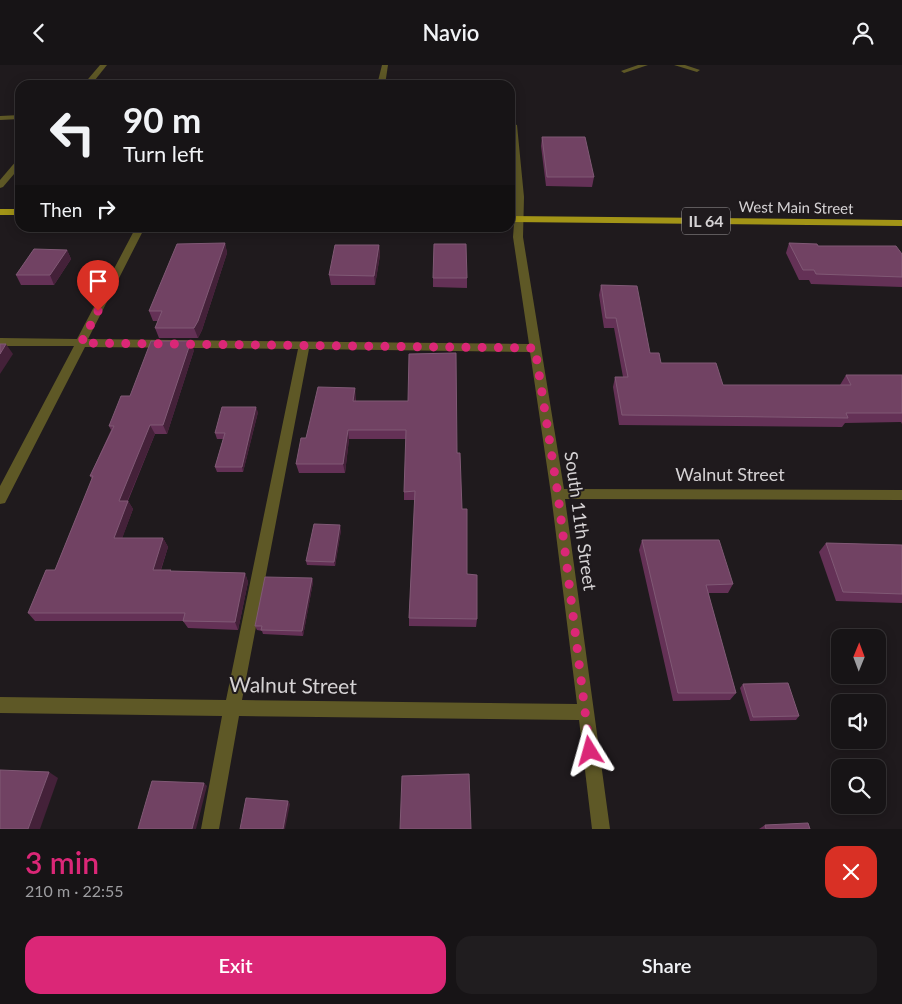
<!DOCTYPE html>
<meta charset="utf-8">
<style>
:root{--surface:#171416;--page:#201d1f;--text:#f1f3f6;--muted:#9e9ea1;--line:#363335;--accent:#db2777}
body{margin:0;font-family:Lato,sans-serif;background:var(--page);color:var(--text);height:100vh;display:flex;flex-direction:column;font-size:19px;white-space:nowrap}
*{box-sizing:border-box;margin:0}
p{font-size:16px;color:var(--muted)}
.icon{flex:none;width:28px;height:28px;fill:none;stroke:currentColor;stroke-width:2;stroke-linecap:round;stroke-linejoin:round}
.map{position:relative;height:764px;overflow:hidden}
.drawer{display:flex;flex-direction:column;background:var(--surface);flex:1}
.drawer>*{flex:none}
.hud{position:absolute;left:15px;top:15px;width:500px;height:152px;border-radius:15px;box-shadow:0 2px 12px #0003,0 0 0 1px var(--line);background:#171416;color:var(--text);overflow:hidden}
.needle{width:32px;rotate:1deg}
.tools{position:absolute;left:831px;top:564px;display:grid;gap:10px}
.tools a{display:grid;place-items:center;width:55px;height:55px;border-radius:10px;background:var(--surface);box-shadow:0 2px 12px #0003,0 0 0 1px var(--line);font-size:25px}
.pin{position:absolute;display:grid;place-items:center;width:42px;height:42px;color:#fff;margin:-51px -21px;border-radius:50% 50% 50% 0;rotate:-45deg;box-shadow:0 0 5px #0007}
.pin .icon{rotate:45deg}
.me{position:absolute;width:55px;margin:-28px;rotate:352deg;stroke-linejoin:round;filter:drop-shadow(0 0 4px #0008)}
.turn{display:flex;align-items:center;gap:18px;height:105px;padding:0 25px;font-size:22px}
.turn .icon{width:65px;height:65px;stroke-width:2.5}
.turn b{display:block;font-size:35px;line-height:42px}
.then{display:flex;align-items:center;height:48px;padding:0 25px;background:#0003;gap:10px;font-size:19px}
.round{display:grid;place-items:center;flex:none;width:52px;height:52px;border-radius:15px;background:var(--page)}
.headline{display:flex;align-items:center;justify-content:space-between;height:85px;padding:0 25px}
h1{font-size:30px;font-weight:600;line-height:38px;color:var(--accent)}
.button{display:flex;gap:10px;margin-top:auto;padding:10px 25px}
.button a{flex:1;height:58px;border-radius:15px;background:var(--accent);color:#fff;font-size:20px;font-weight:600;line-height:58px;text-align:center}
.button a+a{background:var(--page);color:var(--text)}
header{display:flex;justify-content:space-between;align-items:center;height:65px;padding:0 25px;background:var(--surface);font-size:22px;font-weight:600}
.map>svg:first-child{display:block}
</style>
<header><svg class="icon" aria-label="back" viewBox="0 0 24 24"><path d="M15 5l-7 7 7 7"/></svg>Navio<svg class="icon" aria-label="person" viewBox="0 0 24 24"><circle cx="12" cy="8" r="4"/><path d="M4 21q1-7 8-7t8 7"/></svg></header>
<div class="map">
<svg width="902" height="764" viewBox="0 0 902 764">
<rect width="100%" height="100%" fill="#1f1a1d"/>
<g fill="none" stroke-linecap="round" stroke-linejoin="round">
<g fill="#5e5826" fill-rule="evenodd">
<path d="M100,0H107L91,20H83Z"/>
<path d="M382,0H388L385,20H377Z"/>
<path d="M638,0H648L624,8L621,6Z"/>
<path d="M674,0H685L700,5L697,7Z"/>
<path d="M20,50V54L0,55V51Z"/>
<path d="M510,58L517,60L524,132L523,172L564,424L902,425V435L565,434L610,764H592L579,655L239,651L219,764H201L222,651L0,648V632L226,635L298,284L85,282L5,438L0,439V421L74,281H0V273L77,274L136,162H145L88,274L529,279L513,172L516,132ZM309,284L530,287L551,429L577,639L242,635Z"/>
<path d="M17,95H20V102L3,122L0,123V115Z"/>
</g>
<g fill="#a29417" fill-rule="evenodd">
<rect x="0" y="144" width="20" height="6"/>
<path d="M510,151L902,155V161L510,157Z"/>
</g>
</g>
<g fill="#643156">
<path d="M542,72L594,112L592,122L546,121L541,81Z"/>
<path d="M225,178L227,188L202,265L198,273H159L155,263L158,256H153L149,246Z"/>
<path d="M789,178L902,189V222L811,219L809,215H799L786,188Z"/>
<path d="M379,180L380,190L375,220H331L329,210Z"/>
<path d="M67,185L71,194L54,220H21L16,210Z"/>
<path d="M433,213H467V223L433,222Z"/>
<path d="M601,220L650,288L661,298L723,320H840L846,310H902V359L901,357L845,358L842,362L619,360L613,322L615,312H623L614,263H604L599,230Z"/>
<path d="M194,285L167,369H155L128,436L133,444L122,473H163L168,482L161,505L172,506L245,508L248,517L238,565L188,563L183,556H35L28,548L55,505L92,414L90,411L111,365L109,361L130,331Z"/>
<path d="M356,332V336L457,388L462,444L467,509L477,554L476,562L409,561V553L415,435H404V427L406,374H349L345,408H299L296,399L306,373Z"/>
<path d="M258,347L243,407H217L215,402L223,374H217L215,368Z"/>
<path d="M341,465L335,501L307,500L306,496Z"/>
<path d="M642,475L733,519L728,528H708L736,628L730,635L673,636L639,485Z"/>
<path d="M826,478L902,480V538L836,536L819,487Z"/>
<path d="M312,513L313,517L303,571L263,569L262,566L257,565L255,561Z"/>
<path d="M743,619L799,651L796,655L750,656L740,623Z"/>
<path d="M765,760L810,764H759Z"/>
</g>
<g fill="#442139">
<path d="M225,178L227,188L202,265L198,273L194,263Z"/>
<path d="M379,180L380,190L375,220L374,211Z"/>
<path d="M67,185L71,194L54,220L50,210Z"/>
<path d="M191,276L194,285L167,369L163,360Z"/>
<path d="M6,279L13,289L0,309V289Z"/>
<path d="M355,323L356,332L354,345L353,336Z"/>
<path d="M256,342L258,347L243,407L242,402Z"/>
<path d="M150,360L155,369L124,444L119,436Z"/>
<path d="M348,365L349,374L345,408L343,399Z"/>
<path d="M128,436L133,444L119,482L114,473Z"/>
<path d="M340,460L341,465L335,501L334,497Z"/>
<path d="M163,473L168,482L158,513L153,505Z"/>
<path d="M245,508L248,517L238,565L235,557Z"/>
<path d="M312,513L313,517L303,571L302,566Z"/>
<path d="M49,707L58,713L40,764H28Z"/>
<path d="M204,718L207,721L196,764H192Z"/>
<path d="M288,736L290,739L285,764H283Z"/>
</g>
<g fill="#714263" stroke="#805975">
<path d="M542,72H585L594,112H547Z"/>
<path d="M225,178L198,256L194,263H155L162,246H149L177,179Z"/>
<path d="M789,178L817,179L818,181H896L902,189V212L816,209L814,205H803Z"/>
<path d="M434,179H466L467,213H433Z"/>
<path d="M335,180H379L374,211L329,210Z"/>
<path d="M34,184L67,185L50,210H16Z"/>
<path d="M601,220L637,221L650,288H659L661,298H716L723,320H851L846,310H902V348H846L848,353L622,350L615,312H628L616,253H606Z"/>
<path d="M151,276H191L163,360H150L119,436H128L114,473H163L153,505H171L170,506L245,508L235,557L183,556L185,548H28L46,505H55L93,411H90L114,361H109L121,331H130Z"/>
<path d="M0,279H6L0,289Z"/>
<path d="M456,288L457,388H460L462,444H467V509L477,510V554L409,553L415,426L404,427L406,365H348L343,399H296L301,373H306L318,322L355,323L353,336H408L409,289Z"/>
<path d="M222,342H256L242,402H215L225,368H215Z"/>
<path d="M314,459L340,460L334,497L306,496Z"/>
<path d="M642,475H719L733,519L706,520L736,628H678Z"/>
<path d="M826,478L902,480V529L843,527Z"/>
<path d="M265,512L312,513L302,566L261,565L262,561H255Z"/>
<path d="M788,618L799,651L753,652L743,619Z"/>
<path d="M0,705L49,707L28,764H0Z"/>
<path d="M469,709L471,764H400L402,711Z"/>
<path d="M152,716L204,718L192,764H138Z"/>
<path d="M246,733L288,736L283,764H240Z"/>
<path d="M808,758L810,764H766L765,760Z"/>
</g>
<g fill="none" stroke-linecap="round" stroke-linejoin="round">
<path stroke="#db2777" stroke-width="9" stroke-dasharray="0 16.2" d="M98,246L81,278L535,283L558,430L590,686"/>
</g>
<g text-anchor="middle" stroke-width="4" stroke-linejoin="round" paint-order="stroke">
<g font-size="15" fill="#d5d2d4" stroke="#1f1a1d">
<text transform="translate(796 143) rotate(1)" y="5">West Main Street</text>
</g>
<rect fill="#1f1a1d" stroke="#9e9b9d" stroke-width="1" x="682" y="142.5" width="48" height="27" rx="4"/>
<g font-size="16" font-weight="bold" fill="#d5d2d4">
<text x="706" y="162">IL 64</text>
</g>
<g font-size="18" fill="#d5d2d4" stroke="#1f1a1d">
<text x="730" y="416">Walnut Street</text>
<text transform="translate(580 456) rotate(82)" y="6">South 11th Street</text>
</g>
<g font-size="21" fill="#d5d2d4" stroke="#1f1a1d">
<text transform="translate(293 621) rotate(1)" y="7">Walnut Street</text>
</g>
</g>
</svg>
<div class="tools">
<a><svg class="needle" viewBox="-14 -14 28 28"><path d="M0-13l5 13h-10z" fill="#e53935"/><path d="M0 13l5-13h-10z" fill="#9e9ea1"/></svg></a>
<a><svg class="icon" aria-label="sound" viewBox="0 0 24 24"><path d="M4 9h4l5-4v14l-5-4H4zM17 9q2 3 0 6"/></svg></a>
<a><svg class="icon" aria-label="search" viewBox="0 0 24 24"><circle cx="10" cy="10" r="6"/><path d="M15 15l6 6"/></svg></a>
</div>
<div class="pin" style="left:98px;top:246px;background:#d93025"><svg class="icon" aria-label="arrive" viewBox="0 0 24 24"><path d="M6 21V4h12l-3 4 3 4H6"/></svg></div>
<svg class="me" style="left:590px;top:686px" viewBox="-20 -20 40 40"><path d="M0-17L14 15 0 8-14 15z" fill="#db2777" stroke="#fff" stroke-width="4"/></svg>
<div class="hud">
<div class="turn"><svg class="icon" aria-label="left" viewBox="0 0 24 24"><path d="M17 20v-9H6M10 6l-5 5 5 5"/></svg><div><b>90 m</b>Turn left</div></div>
<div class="then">Then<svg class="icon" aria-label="right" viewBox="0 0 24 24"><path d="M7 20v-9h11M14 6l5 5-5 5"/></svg></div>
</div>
</div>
<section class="drawer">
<div class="headline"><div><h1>3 min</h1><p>210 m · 22:55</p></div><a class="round" style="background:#d93025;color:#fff"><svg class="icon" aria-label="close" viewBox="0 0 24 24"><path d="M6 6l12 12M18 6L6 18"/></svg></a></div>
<div class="button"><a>Exit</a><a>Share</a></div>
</section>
